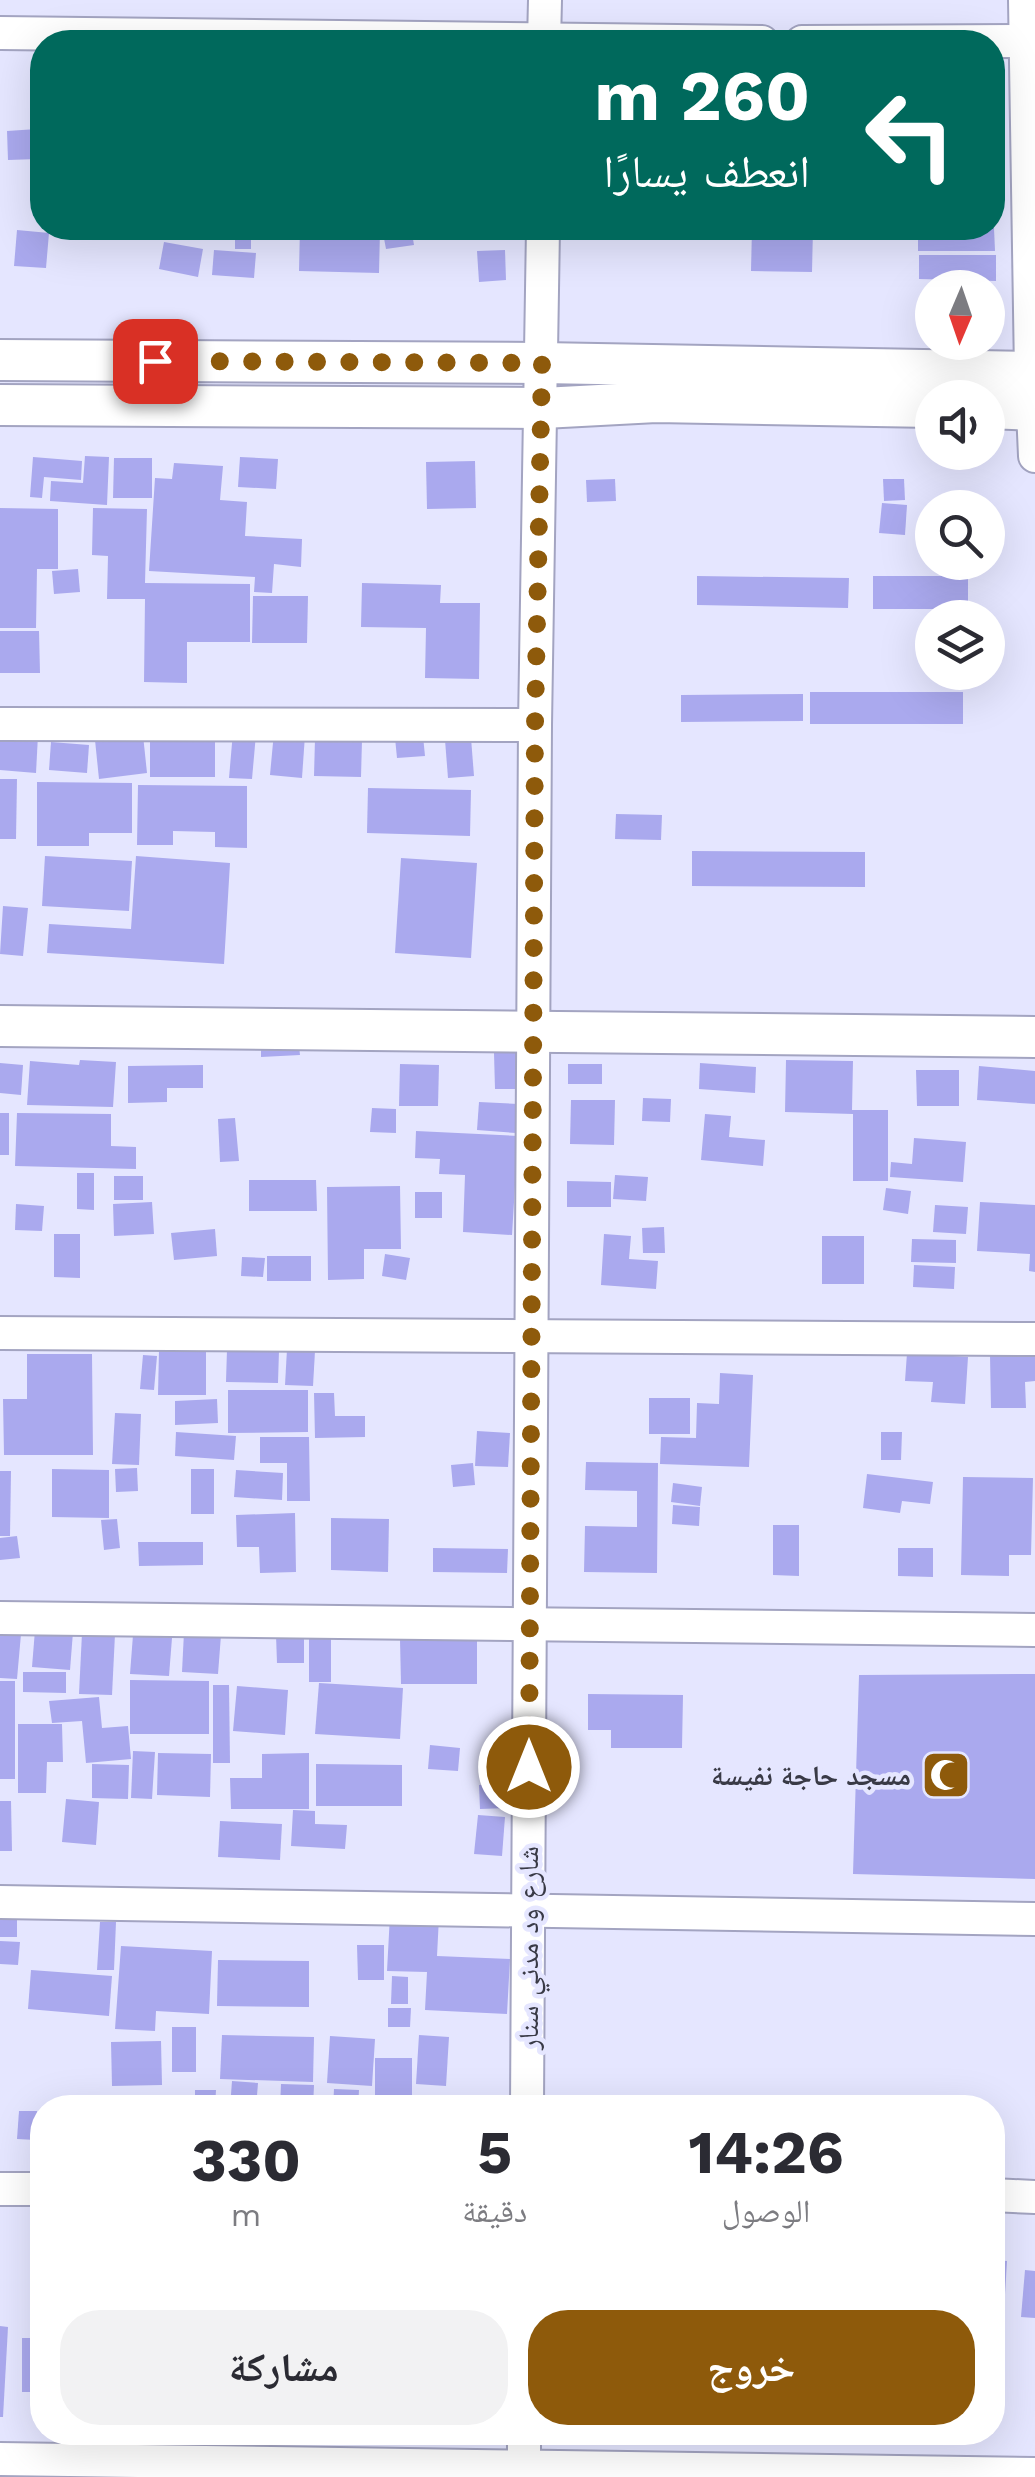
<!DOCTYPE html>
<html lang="ar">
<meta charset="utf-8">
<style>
:root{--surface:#fff;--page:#f2f2f3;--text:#2b2b33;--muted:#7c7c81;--accent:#8e5a0b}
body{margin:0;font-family:"Work Sans","Noto Naskh Arabic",sans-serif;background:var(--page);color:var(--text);direction:rtl;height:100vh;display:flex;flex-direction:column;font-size:38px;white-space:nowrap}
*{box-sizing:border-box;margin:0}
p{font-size:32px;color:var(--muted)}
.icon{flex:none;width:55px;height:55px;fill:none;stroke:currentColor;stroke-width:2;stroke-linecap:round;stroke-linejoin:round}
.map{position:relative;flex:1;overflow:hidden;direction:ltr}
.sheet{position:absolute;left:30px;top:2095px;width:975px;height:350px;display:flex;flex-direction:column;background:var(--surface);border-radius:40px;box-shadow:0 10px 40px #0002;direction:rtl}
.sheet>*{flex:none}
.hud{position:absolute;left:30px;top:30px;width:975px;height:210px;border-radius:40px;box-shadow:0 10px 40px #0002;direction:rtl;background:#00695c;color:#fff;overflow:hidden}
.needle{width:65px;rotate:182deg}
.fabs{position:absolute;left:915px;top:270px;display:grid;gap:20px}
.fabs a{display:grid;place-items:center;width:90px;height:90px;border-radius:50%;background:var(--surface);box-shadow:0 10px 40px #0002;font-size:50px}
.pin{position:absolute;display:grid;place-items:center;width:85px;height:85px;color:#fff;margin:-42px;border-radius:20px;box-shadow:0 5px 15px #0006}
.me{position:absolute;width:110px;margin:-55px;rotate:0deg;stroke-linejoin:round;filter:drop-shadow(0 0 8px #0008)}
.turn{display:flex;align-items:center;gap:35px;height:210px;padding:0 30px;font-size:45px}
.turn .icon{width:130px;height:130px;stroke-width:2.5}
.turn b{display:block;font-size:70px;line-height:85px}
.eta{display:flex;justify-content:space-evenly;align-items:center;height:170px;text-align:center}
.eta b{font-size:60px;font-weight:700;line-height:70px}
.button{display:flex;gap:20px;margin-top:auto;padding:20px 30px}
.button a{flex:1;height:115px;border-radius:40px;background:var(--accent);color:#fff;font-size:40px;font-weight:700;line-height:115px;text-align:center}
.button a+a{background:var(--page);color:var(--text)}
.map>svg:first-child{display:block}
</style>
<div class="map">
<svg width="1035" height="2477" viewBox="0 0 1035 2477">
<rect width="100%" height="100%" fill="#e5e6ff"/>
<g fill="#aaa9ee">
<path d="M37,129L38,159L8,160L7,131Z"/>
<rect x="235" y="228" width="16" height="21"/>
<path d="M300,228H360V230L380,231L379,273L299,271Z"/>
<path d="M382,228H411L414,245L386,249Z"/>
<path d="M752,228H813L812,272L751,271Z"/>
<path d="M918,228H994L995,251H918Z"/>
<path d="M17,230L49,233L46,268L14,266Z"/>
<path d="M164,242L203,249L198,277L159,269Z"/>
<path d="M214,250L256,253L254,278L212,275Z"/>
<path d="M505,250L506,280L479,282L477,251Z"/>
<path d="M919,255H996V281L919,279Z"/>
<path d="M85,456L109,457L107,505L50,501L51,481L83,483Z"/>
<path d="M33,457L82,461L81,480L44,477L42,498L30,497Z"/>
<path d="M240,457L278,459L276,489L238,487Z"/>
<path d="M114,458H152V498H113Z"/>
<path d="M475,461L476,508L427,509L426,462Z"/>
<path d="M174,463L223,466L220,500L247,502L245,536L302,539L301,567L274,564L272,593L254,592L255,577L149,571L155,478L172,479Z"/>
<path d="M615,479L616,501L587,502L586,480Z"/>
<path d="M883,479H904L905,500L884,501Z"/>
<path d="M882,503L907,505L905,535L879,533Z"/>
<path d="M0,508L58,509V569H37L36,628H0Z"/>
<path d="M93,508L147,509L145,583L250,584V642H187V683L144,682L145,599H107L108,556L92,555Z"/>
<path d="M78,569L80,592L54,594L52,571Z"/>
<path d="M697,576L849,578L848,608L697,605Z"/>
<rect x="873" y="576" width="95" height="33"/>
<path d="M362,583L441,585L440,603H480L479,679L425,678L426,628L361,627Z"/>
<path d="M253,596H308L307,643H252Z"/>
<path d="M0,631H39L40,673H0Z"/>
<rect x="810" y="692" width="153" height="32"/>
<path d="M803,694V721L681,722V695Z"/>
<path d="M150,732L215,733V777H150Z"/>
<path d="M233,732L256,734L252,779L229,778Z"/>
<path d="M274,732L305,735L302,778L270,775Z"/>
<path d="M0,733L38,735L36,773L0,770Z"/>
<path d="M143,735L147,773L99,779L95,740Z"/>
<path d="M423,736L425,756L397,758L395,738Z"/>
<path d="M471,738L474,776L448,778L445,740Z"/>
<path d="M315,739L362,740L361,777L314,776Z"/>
<path d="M51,742L89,745L87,773L49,770Z"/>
<path d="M0,779H17L16,839H0Z"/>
<path d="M37,782L132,783V833H89V846H37Z"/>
<path d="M138,785L247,786V848L215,847V832L173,831V845H137Z"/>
<path d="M368,788L471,790L470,836L367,833Z"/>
<path d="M616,814L662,815L661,840L615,839Z"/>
<path d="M692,851L865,852V887L692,886Z"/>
<path d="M45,856L132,861L129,911L42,906Z"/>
<path d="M136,856L230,863L224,964L47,953L49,924L131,929Z"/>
<path d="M401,858L477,863L471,958L395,953Z"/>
<path d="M3,906L28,908L23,956L0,954Z"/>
<path d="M298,1037L300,1055L261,1057V1038Z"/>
<path d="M494,1053H518V1089H495Z"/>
<path d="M80,1060L116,1062L113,1107L27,1105L30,1061L79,1065Z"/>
<path d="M786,1060L853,1061L852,1110H888V1181H853V1114L785,1112Z"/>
<path d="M0,1063L23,1065L21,1095L0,1093Z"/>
<path d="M700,1063L756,1067L755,1093L699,1089Z"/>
<path d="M400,1064L439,1065L438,1106H399Z"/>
<rect x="568" y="1064" width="34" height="20"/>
<path d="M203,1065V1088H167V1102L128,1103V1066Z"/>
<path d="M979,1066L1035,1071V1104L977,1100Z"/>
<path d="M916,1070H959V1106H917Z"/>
<path d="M643,1098L671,1099L670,1122L642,1121Z"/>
<path d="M571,1100H615L614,1145L570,1144Z"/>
<path d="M479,1102L518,1104L516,1133L477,1130Z"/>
<path d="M372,1108L396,1109V1133L370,1132Z"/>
<rect x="0" y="1113" width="9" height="42"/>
<path d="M17,1113L111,1114V1146L136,1147V1169L15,1166Z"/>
<path d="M705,1114L731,1116L729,1137L765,1140L763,1166L701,1160Z"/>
<path d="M235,1118L239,1161L220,1162L218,1119Z"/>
<path d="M416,1131L518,1136L512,1235L463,1232L465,1175L439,1174L440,1159L415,1158Z"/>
<path d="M914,1138L966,1142L963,1182L890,1177L891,1162L912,1164Z"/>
<path d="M77,1173H94V1210L77,1209Z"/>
<path d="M615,1175L648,1177L646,1201L613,1199Z"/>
<rect x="114" y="1176" width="29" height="24"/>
<path d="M249,1180H316L317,1211H249Z"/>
<path d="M567,1181L611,1182V1207H567Z"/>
<path d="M400,1186L401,1249H364V1279L328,1280L327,1187Z"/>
<path d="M886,1188L911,1191L908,1214L883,1210Z"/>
<rect x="415" y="1192" width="27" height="26"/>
<path d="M152,1202L154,1234L114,1236L113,1204Z"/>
<path d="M980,1202L1035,1205V1272L1029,1271L1030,1254L977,1251Z"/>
<path d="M16,1204L44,1206L42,1231L15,1230Z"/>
<path d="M935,1205L968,1207L966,1234L933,1232Z"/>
<path d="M664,1227L665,1253H643L642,1228Z"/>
<path d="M215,1229L217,1256L174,1260L171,1233Z"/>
<path d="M54,1234H80V1278L54,1277Z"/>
<path d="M604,1234L631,1236L629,1259L658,1261L656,1289L601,1285Z"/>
<rect x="822" y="1236" width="42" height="48"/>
<path d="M912,1239L956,1240V1263L911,1262Z"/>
<path d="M385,1254L410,1258L406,1280L382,1276Z"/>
<rect x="267" y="1256" width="44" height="25"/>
<path d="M242,1257L265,1258L263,1277L241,1276Z"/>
<path d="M914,1265L955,1267L954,1289L913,1287Z"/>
<path d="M227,1349L279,1350L278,1383L226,1382Z"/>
<path d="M287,1349L315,1351L313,1386L285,1385Z"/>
<path d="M159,1350H206V1395H158Z"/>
<path d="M907,1353L968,1357L965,1404L931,1402L933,1382L905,1381Z"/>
<path d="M27,1354H92L93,1455H4L3,1399H27Z"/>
<path d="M143,1355L157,1356L154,1390L140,1389Z"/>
<path d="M990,1355H1035V1381L1025,1382L1026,1408H991Z"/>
<path d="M720,1373L753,1375L749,1467L660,1464L661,1437L696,1438L697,1403L719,1404Z"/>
<path d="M228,1390H308V1432L228,1433Z"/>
<path d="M314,1393H334L335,1416H365V1437L315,1438Z"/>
<rect x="649" y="1398" width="41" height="36"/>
<path d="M217,1399L218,1423L175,1425V1401Z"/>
<path d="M115,1413L141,1414L139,1465L112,1464Z"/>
<path d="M477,1431L510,1433L508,1467L475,1466Z"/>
<path d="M176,1432L236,1436L234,1460L175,1456Z"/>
<path d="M881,1432H902L901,1460H881Z"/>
<path d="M260,1437H309L310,1501H287V1463H260Z"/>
<path d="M586,1462L658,1463L657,1573L584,1572L585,1526L637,1527V1491L585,1490Z"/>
<path d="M473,1463L475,1485L453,1487L451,1465Z"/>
<path d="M137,1468L138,1491L116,1492L115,1469Z"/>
<path d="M52,1469L109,1470V1518L52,1517Z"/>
<rect x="191" y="1469" width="23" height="45"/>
<path d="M236,1470L283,1473L282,1500L234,1497Z"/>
<path d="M0,1471H11L10,1536H0Z"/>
<path d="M867,1474L933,1482L930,1504L902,1501L900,1513L863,1508Z"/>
<path d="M963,1477L1033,1478L1031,1555H1009V1576L961,1575Z"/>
<path d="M673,1483L702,1487L700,1506L671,1502Z"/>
<path d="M673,1505L700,1507L699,1526L672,1524Z"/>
<path d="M295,1513L296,1572L260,1573L259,1547H237L236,1515Z"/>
<path d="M331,1518L389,1519L388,1572L331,1570Z"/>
<path d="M117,1519L120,1548L104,1550L101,1520Z"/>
<path d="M773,1525H799V1576L773,1575Z"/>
<path d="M17,1536L20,1558L0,1560V1538Z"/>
<path d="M138,1542H203V1565L139,1566Z"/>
<path d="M433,1548L508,1549L507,1573L433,1572Z"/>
<path d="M898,1548H933V1577L898,1576Z"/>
<path d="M35,1630L73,1632L70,1670L32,1667Z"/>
<path d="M0,1632L21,1634L17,1679L0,1678Z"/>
<path d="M184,1632L221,1635L218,1674L182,1672Z"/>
<path d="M82,1633L115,1634L112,1695L79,1694Z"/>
<path d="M133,1635L172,1638L169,1676L130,1674Z"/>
<path d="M276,1635H304V1663H277Z"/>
<rect x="309" y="1637" width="22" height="45"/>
<path d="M477,1638V1684H401L400,1639Z"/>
<path d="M23,1672H66V1693L23,1692Z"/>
<path d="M1035,1674V1879L853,1874L859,1675Z"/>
<path d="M130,1680L209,1681V1734H130Z"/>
<rect x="0" y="1681" width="15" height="98"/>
<path d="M319,1683L403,1688L400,1739L315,1734Z"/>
<path d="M213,1685H229L230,1763H213Z"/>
<path d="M237,1686L288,1690L285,1735L233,1731Z"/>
<path d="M588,1694L683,1695L682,1748H611V1730H588Z"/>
<path d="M99,1697L102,1728L128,1726L131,1759L86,1763L82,1721L52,1723L49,1701Z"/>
<path d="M18,1724H62L63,1762H47L46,1793H18Z"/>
<path d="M430,1745L460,1748L458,1771L428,1769Z"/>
<path d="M133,1751L155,1752L152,1799L131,1798Z"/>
<path d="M158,1753L211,1754L210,1797L157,1795Z"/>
<path d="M309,1753V1809H231L230,1778H262V1754Z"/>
<path d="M92,1764L129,1765L128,1799L92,1798Z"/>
<path d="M316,1764L402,1765V1806H316Z"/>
<path d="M507,1783L508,1808L480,1809L479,1785Z"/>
<path d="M66,1799L99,1802L96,1845L62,1842Z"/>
<path d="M0,1801H11L12,1851H0Z"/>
<path d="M293,1810L315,1811V1824L347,1825L345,1849L291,1846Z"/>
<path d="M478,1815L505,1817L502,1856L474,1854Z"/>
<path d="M220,1821L282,1824L280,1860L218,1857Z"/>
<rect x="0" y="1915" width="17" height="22"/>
<path d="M390,1915L439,1917L437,1956L510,1959L507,2014L425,2010L427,1972L387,1971Z"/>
<path d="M100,1922H116L114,1970H97Z"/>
<path d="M0,1941L20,1942L18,1965L0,1964Z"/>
<path d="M357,1945H384V1980H358Z"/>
<path d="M121,1946L212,1951L209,2014L156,2011L155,2031L115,2029Z"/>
<path d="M218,1960L309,1961V2007L217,2006Z"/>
<path d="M31,1970L112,1976L109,2016L28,2009Z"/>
<path d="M392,1976L408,1977V2004H391Z"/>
<path d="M388,2008H411L410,2027H388Z"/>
<rect x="172" y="2027" width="24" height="45"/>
<path d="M222,2035L314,2037L313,2082L220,2079Z"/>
<path d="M419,2035L449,2037L446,2086L416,2084Z"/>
<path d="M330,2036L375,2039L372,2086L327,2083Z"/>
<path d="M161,2041L162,2085L112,2086L111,2042Z"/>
<rect x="375" y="2058" width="37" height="50"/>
<path d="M232,2081L258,2083L256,2108H230Z"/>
<path d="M281,2084L314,2085L313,2108H280Z"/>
<path d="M334,2089L359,2090L358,2108H333Z"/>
<path d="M195,2090H216L215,2108H195Z"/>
<path d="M19,2111H37L36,2140L17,2139Z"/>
<path d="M992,2260L1007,2261L1004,2311H992Z"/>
<path d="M1025,2270L1035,2271V2318L1021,2317Z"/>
<path d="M0,2326L8,2327L3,2417H0Z"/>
<rect x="22" y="2338" width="20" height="54"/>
</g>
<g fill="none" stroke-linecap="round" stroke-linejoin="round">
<g stroke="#a3a4c1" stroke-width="36">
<g id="minor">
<path d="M1025,0L1031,372"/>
<path d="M0,33L762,42"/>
<path d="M544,42L545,0"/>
<path d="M802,42L1035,41"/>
<path d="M1033,410L1035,456"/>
<path d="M0,724L535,725"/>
<path d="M0,1333L1035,1339"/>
<path d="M0,1618L1035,1630"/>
<path d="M0,1902L1035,1919"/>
<path d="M527,2108L535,725L543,228"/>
<path d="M0,2189H42"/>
<path d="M992,2195L1035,2197"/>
<path d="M0,2459L1035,2474"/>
<path d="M524,2477V2432"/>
</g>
</g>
<g stroke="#a3a4c1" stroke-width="44">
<g id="tertiary">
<path d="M0,360L542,363L1035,372"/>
<path d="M0,405L543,408L656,402L932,407"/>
<path d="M988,408L1035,410"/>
<path d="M0,1026L1035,1037"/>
</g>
</g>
<use href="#minor" stroke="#fff" stroke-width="32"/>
<use href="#tertiary" stroke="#fff" stroke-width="40"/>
</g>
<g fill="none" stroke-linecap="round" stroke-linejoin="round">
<path stroke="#8e5a0b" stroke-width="18" stroke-dasharray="0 32.4" d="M155,361L542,363L535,725L529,1767"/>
</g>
<defs>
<g id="mosque-square" transform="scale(2.5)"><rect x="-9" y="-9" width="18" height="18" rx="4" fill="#8e5a0b" stroke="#e5e6ff"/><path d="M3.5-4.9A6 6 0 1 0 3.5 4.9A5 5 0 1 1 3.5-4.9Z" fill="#fff"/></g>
</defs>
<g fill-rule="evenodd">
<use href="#mosque-square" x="946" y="1775"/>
</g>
<g text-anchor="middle" stroke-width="9" stroke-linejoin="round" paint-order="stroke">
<g font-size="28" font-weight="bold" fill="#393a46" stroke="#e5e6ff" text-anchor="end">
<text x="911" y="1785">مسجد حاجة نفيسة</text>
</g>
<g font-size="28" fill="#393a46" stroke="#e5e6ff">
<text transform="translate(528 1948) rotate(-90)" y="10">شارع ود مدني سنار</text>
</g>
</g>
</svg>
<div class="fabs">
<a><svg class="needle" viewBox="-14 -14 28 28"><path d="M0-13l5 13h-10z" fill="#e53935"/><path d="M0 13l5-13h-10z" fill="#7c7c81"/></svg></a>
<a><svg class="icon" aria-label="sound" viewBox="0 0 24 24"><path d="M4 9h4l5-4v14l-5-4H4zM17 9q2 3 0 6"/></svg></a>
<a><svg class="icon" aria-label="search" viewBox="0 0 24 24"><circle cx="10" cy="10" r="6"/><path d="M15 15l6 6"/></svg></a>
<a><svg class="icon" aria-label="layers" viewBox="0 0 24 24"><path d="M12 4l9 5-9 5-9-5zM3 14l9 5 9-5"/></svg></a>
</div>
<div class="pin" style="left:155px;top:361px;background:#d93025"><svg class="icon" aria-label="arrive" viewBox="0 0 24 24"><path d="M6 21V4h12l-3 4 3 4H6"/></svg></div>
<svg class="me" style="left:529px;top:1767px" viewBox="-20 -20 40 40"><circle r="17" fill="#8e5a0b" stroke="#fff" stroke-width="3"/><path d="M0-11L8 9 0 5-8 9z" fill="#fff"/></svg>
<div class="hud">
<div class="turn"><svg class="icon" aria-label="left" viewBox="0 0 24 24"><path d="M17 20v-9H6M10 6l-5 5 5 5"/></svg><div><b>260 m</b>انعطف يسارًا</div></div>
</div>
<section class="sheet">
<div class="eta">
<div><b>14:26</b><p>الوصول</p></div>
<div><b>5</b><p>دقيقة</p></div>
<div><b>330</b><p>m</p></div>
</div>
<div class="button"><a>خروج</a><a>مشاركة</a></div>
</section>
</div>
